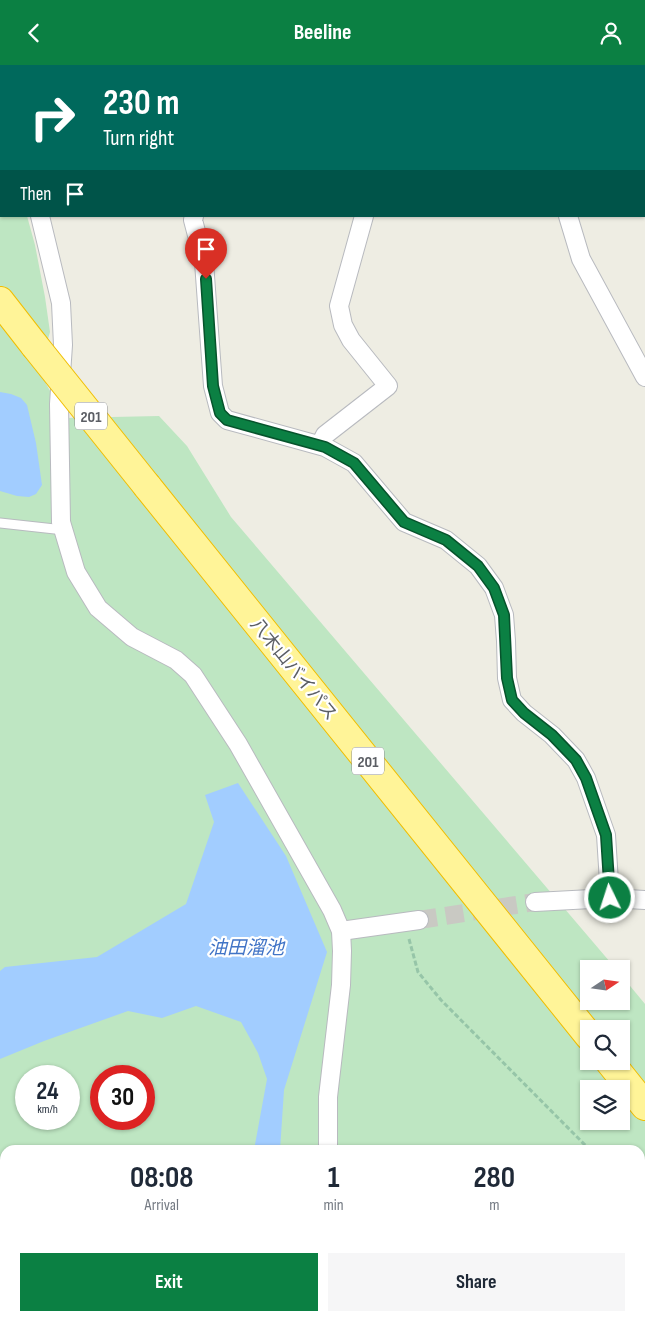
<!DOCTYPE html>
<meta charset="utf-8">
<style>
:root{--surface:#fff;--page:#f6f6f7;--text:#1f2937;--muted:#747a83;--accent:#0b8043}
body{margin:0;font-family:"Sofia Sans Condensed","Noto Sans JP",sans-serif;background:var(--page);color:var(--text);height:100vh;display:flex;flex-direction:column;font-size:19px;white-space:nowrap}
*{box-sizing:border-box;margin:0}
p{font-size:16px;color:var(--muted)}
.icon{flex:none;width:28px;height:28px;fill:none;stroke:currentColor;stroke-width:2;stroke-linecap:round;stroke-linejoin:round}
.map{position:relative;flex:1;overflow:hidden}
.details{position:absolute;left:0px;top:1080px;width:645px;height:176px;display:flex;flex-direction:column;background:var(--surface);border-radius:15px 15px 0 0;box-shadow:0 1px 4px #0004}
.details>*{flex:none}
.top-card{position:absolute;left:0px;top:0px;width:645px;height:152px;box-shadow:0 1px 4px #0004;background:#00695c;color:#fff;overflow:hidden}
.needle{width:32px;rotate:77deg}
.buttons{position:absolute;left:580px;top:895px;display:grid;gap:10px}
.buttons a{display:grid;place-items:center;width:50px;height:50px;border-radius:0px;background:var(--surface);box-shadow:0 1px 4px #0004;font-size:25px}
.speed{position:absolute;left:15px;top:1000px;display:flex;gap:10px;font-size:25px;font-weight:700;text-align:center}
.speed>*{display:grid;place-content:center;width:65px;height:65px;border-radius:50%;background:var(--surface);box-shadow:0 1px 4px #0004;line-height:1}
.speed small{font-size:12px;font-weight:400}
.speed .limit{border:8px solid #d22;background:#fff;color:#111}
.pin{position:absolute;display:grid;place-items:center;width:42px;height:42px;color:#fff;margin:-51px -21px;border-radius:50% 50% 50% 0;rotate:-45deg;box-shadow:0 0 5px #0007}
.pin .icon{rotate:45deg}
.me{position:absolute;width:55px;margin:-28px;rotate:356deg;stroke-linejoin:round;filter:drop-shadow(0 0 4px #0008)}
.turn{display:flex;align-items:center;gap:18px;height:105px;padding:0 20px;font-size:22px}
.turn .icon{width:65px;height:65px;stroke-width:2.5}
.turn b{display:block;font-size:35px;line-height:42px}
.then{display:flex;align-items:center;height:48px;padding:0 20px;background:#0003;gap:10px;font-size:19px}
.eta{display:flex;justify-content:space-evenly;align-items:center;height:85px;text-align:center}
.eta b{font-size:30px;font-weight:700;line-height:35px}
.action{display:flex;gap:10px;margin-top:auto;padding:10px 20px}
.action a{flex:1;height:58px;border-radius:0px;background:var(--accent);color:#fff;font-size:20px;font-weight:700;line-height:58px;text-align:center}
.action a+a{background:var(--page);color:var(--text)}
header{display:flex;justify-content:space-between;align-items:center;height:65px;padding:0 20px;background:var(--accent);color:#fff;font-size:22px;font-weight:700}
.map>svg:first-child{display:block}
</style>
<header><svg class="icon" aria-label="back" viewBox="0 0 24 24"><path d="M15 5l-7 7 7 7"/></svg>Beeline<svg class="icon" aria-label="person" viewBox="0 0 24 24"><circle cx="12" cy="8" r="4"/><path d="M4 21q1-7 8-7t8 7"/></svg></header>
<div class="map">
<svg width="645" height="1256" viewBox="0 0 645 1256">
<rect width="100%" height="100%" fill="#eeede3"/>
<g fill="#bee6c2" fill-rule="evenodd">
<path d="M0,54L1,151H27L35,180L45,232L50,267L39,306L65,353L159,351L187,381L231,452L616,904H589V936H621V910L645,939V1256H340L335,1251H640V1085H5V1163L0,1168ZM589,964H621V996H589ZM26,1011H69V1054H26ZM101,1011H144V1054H101ZM589,1024H621V1056H589Z"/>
<path d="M0,1190L5,1191V1251H93L92,1256H0Z"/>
<path d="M211,1251H267L264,1256H210Z"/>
</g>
<g fill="#a2cdff">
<path d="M0,327L11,329L21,333L27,340L36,378L42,420L36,429L29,432L17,431L0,426Z"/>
<path d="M238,718L286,791L327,887L284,1025L280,1085H254L267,1014L258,988L241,957L196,941L162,953L128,946L44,976L0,994V906L5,902L97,892L186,839L214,757L205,730Z"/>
</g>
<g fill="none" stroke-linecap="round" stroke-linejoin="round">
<path stroke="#c9c9c3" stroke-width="18" stroke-dasharray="18 9" stroke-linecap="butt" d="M419,855L535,837"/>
<g stroke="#b8babf" stroke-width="11">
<g id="service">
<path d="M0,458L64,465"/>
<path d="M110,1256V1251"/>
</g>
</g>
<g stroke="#b8babf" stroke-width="20">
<g id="minor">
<path d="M522,0V1"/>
<path d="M256,1V0"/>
<path d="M409,1V0"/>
<path d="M0,12L1,17"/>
<path d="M40,151L61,238L63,280L59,339L61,457L76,507L98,543L132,572L176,595L193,610L238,679L332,845L341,866L342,886L341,920L328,1032V1085"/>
<path d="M194,151L193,155L204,197L213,321L220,348L227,355L325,382L354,398L404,457L446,475L478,501L494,523L504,550L506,576L507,613L512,635L524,648L552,670L576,695L586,713L606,770L610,833"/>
<path d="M568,151L581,194L645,312"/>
<path d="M320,380L325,370L388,321L351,275L343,260L339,241L364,151"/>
<path d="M535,837L610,833L645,835"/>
<path d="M341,866L419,855"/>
<path d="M315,1251L321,1256"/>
<path d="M290,1256L293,1251"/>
</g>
</g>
<g stroke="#f1be00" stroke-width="30">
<g id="trunk">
<path d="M0,236L35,281"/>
<path d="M147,421L589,971"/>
<path d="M609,996L645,1041"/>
</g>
</g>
<g stroke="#96c5a8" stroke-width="3" stroke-dasharray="5 2.5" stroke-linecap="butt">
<path d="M409,874L418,907L441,935L590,1085"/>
<path d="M640,1128L645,1133"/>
</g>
<use href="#service" stroke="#fff" stroke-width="9"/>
<use href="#minor" stroke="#fff" stroke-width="18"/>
<use href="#trunk" stroke="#fff498" stroke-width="28"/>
<g stroke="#f1be00" stroke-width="30" stroke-linecap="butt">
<path id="trunk-bridge" d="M35,281L147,421"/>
</g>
<use href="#trunk-bridge" stroke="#fff498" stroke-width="28"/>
</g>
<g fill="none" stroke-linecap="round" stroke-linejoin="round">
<g stroke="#07532c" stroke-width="12">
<path id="route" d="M206,214L213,321L220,348L227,355L325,382L354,398L404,457L446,475L478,501L494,523L504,550L507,613L512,635L524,648L552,670L576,695L586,713L606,770L610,833"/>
</g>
<use href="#route" stroke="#0b8043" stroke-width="9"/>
</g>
<g text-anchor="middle" stroke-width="4.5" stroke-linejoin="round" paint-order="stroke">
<g fill="#fff" stroke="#8c8e92" stroke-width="1">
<rect x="75" y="337.5" width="32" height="27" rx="4"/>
<rect x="352" y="682.5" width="32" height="27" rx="4"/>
</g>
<g font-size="16" font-weight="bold" fill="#5b5e64">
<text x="91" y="357">201</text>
<text x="368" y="702">201</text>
</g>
<g font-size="18" fill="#5b5e64" stroke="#fff">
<text transform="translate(294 604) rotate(51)" y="6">八木山バイパス</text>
</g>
<g font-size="19" font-style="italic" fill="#4174c6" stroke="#fff">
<text x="246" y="889">油田溜池</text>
</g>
</g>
</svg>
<div class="buttons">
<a><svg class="needle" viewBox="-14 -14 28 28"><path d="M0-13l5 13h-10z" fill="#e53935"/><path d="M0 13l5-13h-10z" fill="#747a83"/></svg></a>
<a><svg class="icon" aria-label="search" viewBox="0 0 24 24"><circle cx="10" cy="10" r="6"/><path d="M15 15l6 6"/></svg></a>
<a><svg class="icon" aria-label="layers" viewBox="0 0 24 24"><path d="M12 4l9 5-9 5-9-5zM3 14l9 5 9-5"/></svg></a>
</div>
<div class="speed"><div>24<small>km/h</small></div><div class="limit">30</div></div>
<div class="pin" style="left:206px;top:214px;background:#d93025"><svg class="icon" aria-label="arrive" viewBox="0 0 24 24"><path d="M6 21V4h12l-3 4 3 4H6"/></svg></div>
<svg class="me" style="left:610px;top:833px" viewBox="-20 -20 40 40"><circle r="17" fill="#0b8043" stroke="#fff" stroke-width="3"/><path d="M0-11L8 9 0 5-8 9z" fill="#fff"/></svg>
<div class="top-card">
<div class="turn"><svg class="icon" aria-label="right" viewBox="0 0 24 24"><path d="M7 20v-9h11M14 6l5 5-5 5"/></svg><div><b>230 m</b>Turn right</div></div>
<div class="then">Then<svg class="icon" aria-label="arrive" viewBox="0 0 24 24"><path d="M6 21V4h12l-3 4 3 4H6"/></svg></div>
</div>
<section class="details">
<div class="eta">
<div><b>08:08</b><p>Arrival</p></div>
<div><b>1</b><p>min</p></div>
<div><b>280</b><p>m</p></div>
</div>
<div class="action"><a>Exit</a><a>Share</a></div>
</section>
</div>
